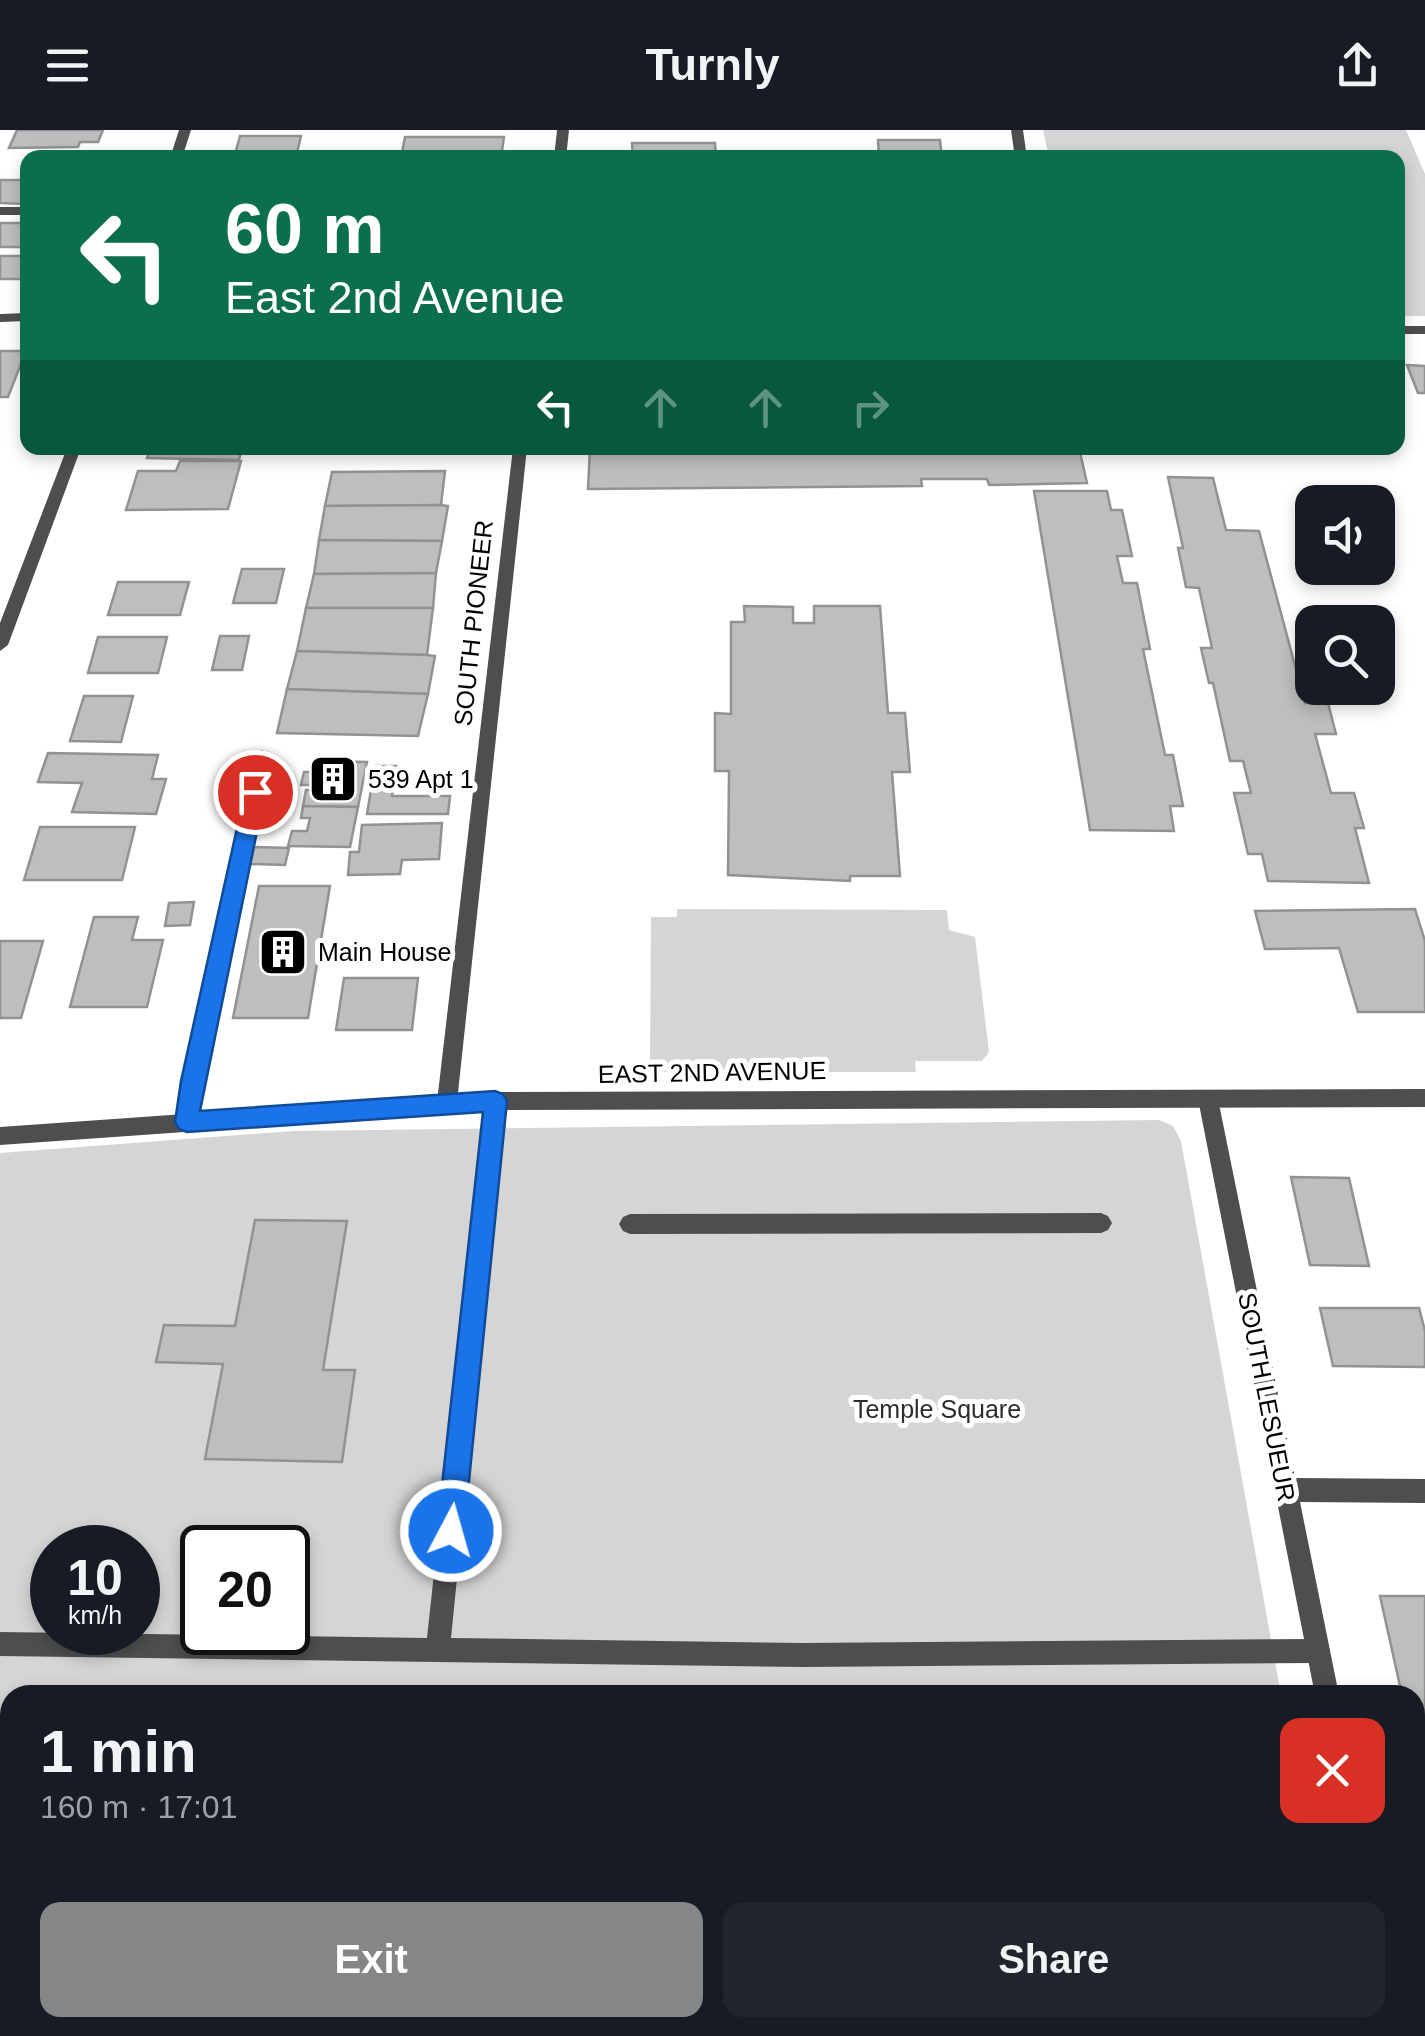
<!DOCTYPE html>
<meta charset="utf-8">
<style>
:root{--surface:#171b24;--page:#20242c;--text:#f1f3f6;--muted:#9ea1a6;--accent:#858687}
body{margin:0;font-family:Helvetica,sans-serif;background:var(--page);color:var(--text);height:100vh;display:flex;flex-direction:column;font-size:38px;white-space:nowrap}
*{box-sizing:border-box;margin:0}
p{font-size:32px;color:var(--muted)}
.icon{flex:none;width:55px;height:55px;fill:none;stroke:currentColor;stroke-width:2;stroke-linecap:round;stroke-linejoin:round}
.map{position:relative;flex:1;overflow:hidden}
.panel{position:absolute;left:0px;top:1555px;width:1425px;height:352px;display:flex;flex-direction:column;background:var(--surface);border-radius:30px 30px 0 0;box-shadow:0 5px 15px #0003}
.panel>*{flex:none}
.banner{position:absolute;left:20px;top:20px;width:1385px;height:305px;border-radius:20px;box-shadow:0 5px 15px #0003;background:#0b6e4f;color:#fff;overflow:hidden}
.controls{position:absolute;left:1295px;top:355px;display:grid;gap:20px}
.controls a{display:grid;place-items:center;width:100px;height:100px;border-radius:20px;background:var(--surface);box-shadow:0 5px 15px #0003;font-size:50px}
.speed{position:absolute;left:30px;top:1395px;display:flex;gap:20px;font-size:50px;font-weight:700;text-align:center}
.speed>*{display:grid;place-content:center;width:130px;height:130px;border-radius:50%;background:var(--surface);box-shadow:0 5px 15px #0003;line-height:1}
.speed small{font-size:25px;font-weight:400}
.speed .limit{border:5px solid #111;border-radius:15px;background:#fff;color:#111}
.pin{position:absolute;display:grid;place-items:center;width:85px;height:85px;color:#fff;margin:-42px;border:5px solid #fff;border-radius:50%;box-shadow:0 2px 10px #0007}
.me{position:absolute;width:110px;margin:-55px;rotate:6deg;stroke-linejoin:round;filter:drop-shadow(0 0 8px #0008)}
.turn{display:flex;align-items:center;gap:35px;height:210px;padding:0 40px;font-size:45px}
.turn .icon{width:130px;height:130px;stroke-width:2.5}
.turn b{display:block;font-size:70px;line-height:85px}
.lanes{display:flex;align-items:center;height:95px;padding:0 40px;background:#0003;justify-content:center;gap:50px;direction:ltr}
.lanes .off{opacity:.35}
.round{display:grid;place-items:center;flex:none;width:105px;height:105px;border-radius:20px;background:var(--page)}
.headline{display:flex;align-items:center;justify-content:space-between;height:170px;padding:0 40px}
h1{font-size:60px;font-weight:700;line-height:75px}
.button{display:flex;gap:20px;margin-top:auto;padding:20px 40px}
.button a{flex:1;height:115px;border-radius:20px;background:var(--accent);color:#fff;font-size:40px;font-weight:700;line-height:115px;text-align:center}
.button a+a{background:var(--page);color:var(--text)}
header{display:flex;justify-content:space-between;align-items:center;height:130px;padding:0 40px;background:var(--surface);font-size:45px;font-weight:700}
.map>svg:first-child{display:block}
</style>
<header><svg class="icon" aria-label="menu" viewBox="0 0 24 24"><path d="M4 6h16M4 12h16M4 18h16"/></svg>Turnly<svg class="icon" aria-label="share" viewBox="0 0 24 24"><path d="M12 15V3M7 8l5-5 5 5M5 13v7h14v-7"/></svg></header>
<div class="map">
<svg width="1425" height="1906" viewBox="0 0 1425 1906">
<rect width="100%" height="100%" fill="#fff"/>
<g fill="#d5d5d5" fill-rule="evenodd">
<path d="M1043,0H1406L1425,44V186H1398V28L1049,27Z"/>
<path d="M677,779L947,780L949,800L975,807L989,922L982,931H915L916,942H659L650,931L651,787H677Z"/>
<path d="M1159,990L1173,996L1181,1011L1281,1565H10V1898H1341L1343,1906H0V1023L294,1001ZM52,1418H138V1502H52ZM202,1418H288V1502H202Z"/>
</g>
<g fill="#bebebe" stroke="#929292" stroke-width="2.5">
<path d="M17,0H103L98,12H80L78,17L9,18Z"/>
<path d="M240,6H301L296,27L323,28H234Z"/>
<path d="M405,7H504L501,28H401Z"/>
<path d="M878,10H940L942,28H879Z"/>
<path d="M632,13H715L716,28H633Z"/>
<path d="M0,50H28V74L0,73Z"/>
<rect x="0" y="93" width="28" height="24"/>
<rect x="0" y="126" width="28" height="23"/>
<path d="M0,221H26L8,267H0Z"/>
<path d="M1407,235L1425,236V263H1418Z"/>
<path d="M151,318H242L239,330L147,328Z"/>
<path d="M590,318H1079L1087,353L989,355L987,349H921L922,356L588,359Z"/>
<path d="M180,331H241L228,379L126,380L138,341H176Z"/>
<path d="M445,341L441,375L325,376L332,342Z"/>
<path d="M1168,347L1213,348L1226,400L1259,401L1305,573H1328L1336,604H1315L1331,663H1354L1364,698H1355L1369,753L1268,751L1262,724H1248L1234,663H1251L1243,631H1230L1213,553H1209L1201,518H1212L1199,458L1186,457L1178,418H1183Z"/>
<path d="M1034,361H1107L1111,380H1122L1132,426H1117L1123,453H1137L1150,519H1143L1165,625H1173L1183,676H1170L1174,701L1090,700Z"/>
<path d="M441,375L448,376L442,411L319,410L325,376Z"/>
<path d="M319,410L442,411L436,443L314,444Z"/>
<path d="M242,439H284L276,473H233Z"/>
<path d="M436,443L433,478H306L314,444Z"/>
<path d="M118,452H189L180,485H108Z"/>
<path d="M744,476L793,477V493H814V476H880L888,583H905L910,642H892L900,746H850V751L728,745L729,641H715V583L731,584V492H745Z"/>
<path d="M306,478H433L427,525L297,521Z"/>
<path d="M220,506H249L242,540H212Z"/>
<path d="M98,507H167L158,543H88Z"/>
<path d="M297,521L427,525L435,526L428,564L287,559Z"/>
<path d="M287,559L428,564L418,606L277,603Z"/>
<path d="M84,566H133L121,612L70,611Z"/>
<path d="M48,623L158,625L152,649H166L156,684L72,682L82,653L38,652Z"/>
<path d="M322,631L367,632L358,677L303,676L306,660H314L316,655H301L304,642H319Z"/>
<path d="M375,636H396L392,666H450L448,684H367Z"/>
<path d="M303,676L358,677L350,717L288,716L292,701H307L310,688H301Z"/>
<path d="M442,693L439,729L402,730L400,744L348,745L350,722H359L362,695Z"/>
<path d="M40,697H135L122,750H24Z"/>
<path d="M254,717L289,718L285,735L250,734Z"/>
<path d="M259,756H330L308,888H233Z"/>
<path d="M194,772L190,795L165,796L169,773Z"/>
<path d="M1415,779L1425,811V882H1358L1339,818L1265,819L1255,781Z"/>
<path d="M94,787H138L132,810H163L147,877H70Z"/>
<path d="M0,811H43L21,888H0Z"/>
<path d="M344,848H418L412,900H336Z"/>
<path d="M1291,1047L1349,1048L1369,1136L1310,1135Z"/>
<path d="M255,1090L347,1091L323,1240H355L342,1332L205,1329L223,1234L156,1232L164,1195L235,1196Z"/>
<path d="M1320,1178H1419L1425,1201V1237L1333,1236Z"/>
<path d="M1380,1466H1425V1614H1415V1565H1402Z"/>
<path d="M456,1899L503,1900V1906H456Z"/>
</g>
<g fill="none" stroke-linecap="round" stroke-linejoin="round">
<g fill="#4e4e4e" fill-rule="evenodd">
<rect x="0" y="77" width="28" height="8"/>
<path d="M262,620L271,626L202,951L194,998L187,1001L180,998L177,992L182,951L253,626Z"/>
<path d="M495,962L502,965L505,971L451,1508L803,1513L1318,1509L1327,1512L1330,1521L1327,1530L1318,1533L803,1537L0,1526V1502L427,1508L485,971L488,965Z"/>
<path d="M1101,1083L1108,1086L1112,1093L1108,1100L1101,1103L630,1104L623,1101L619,1094L623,1087L630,1084Z"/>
<rect x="1415" y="1835" width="10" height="28"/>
</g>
<g fill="#4e4e4e" fill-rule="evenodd">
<path d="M179,0H191L182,28H170Z"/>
<path d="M557,0H569L566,28H554Z"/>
<path d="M1011,0H1023L1027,28H1015Z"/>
<path d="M28,183V191L0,192V184Z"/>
<rect x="1398" y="196" width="27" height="8"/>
<path d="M67,318H81L8,515L0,521V493Z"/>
<path d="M513,318H527L457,972L454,978L447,981L440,978L437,972Z"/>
<path d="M1208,960L1215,963L1218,969L1295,1348L1425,1349V1373L1300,1372L1339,1565H1315L1198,969L1201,963Z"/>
<path d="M1377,1898H1405L1407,1906H1379Z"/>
</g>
<path fill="#4e4e4e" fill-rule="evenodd" d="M1425,959V977L495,980L0,1015V997L495,962Z"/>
</g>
<path fill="#1a73e8" stroke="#114b97" stroke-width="2.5" d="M255,655L265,662L200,981L495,961L503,964L507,971L464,1401L460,1410L451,1414L441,1410L437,1401L483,982L187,1002L179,999L175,992L181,951L245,662Z"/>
<defs>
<g id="building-square" transform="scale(2.5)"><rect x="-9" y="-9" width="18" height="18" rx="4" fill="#000" stroke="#fff"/><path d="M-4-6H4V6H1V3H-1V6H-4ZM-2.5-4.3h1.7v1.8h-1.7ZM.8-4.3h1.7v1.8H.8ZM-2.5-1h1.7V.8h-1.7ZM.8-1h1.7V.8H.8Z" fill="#fff"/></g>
</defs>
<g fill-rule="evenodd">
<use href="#building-square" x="333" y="649"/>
<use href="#building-square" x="283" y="822"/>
</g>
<g text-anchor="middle" stroke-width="10" stroke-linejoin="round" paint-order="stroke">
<g font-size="25" fill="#000" stroke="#fff">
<text transform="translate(473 493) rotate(-84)" y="9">SOUTH PIONEER</text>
<text transform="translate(712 942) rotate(-1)" y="9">EAST 2ND AVENUE</text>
<text transform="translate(1267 1267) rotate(79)" y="9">SOUTH LESUEUR</text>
</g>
<g font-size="25" fill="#000" stroke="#fff" text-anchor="start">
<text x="368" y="658">539 Apt 1</text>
<text x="318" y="831">Main House</text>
</g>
<g font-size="25" fill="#2c2c2c" stroke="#fff">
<text x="937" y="1288">Temple Square</text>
</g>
</g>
</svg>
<div class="controls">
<a><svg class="icon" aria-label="sound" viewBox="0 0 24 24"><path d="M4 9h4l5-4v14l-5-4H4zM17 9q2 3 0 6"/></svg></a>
<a><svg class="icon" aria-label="search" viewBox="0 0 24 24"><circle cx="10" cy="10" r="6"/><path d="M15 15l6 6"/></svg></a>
</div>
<div class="speed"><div>10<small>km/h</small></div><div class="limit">20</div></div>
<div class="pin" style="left:255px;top:662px;background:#d93025"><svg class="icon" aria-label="arrive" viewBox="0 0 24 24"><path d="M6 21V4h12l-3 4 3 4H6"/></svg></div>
<svg class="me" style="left:451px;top:1401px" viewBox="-20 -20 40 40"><circle r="17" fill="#1a73e8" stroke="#fff" stroke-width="3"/><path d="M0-11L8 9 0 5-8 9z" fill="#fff"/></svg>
<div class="banner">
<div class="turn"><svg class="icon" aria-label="left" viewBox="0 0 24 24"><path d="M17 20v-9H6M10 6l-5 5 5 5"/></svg><div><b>60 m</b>East 2nd Avenue</div></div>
<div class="lanes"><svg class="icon" aria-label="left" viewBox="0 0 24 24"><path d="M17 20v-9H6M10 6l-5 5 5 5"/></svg><svg class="icon off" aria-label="ahead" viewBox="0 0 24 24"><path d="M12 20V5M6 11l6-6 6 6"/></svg><svg class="icon off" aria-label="ahead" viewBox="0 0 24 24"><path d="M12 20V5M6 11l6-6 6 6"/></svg><svg class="icon off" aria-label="right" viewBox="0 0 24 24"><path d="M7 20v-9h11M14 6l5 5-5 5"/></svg></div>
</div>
<section class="panel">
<div class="headline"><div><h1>1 min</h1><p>160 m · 17:01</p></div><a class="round" style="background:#d93025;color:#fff"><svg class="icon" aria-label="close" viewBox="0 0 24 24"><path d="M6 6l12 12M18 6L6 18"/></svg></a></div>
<div class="button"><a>Exit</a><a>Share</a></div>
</section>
</div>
